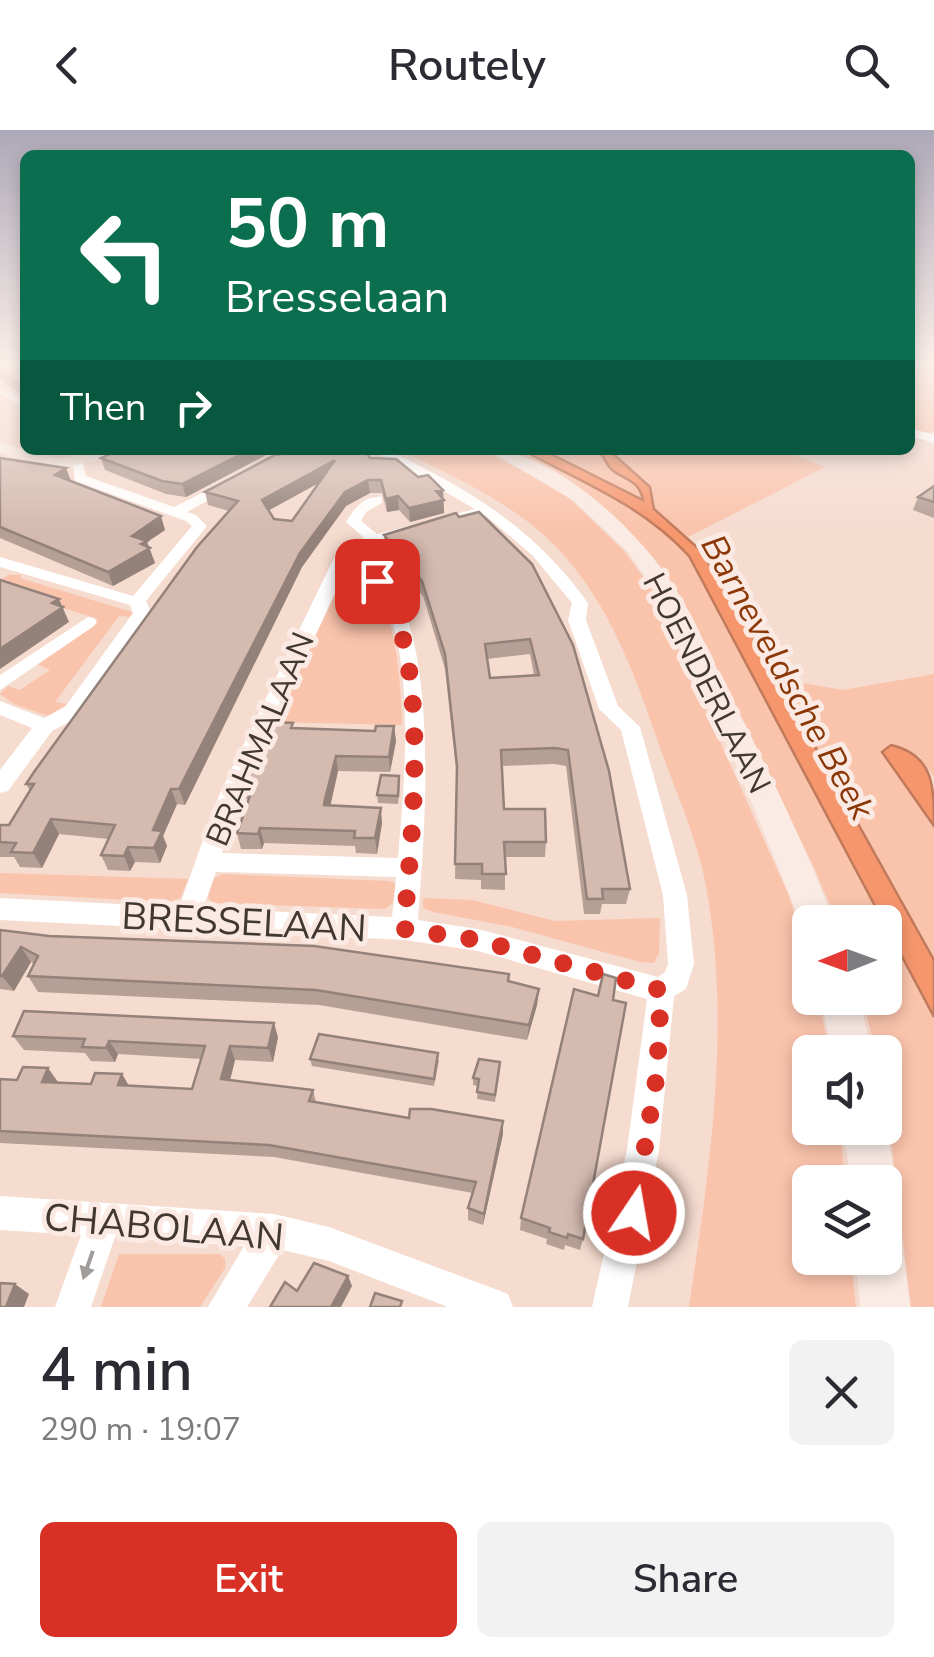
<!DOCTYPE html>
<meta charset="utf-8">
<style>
:root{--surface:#fff;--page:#f2f2f3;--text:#2b2b33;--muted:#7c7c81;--accent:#d93025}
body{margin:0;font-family:"Nunito Sans",sans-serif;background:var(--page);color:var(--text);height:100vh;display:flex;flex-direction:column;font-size:38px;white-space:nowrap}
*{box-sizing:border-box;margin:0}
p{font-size:32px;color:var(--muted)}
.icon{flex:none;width:55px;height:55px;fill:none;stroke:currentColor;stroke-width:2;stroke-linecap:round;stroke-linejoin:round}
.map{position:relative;height:1177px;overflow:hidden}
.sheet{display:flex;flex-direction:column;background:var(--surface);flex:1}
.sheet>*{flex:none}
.banner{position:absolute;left:20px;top:20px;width:895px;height:305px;border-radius:15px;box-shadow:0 5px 15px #0003;background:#0b6e4f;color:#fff;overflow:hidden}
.needle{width:65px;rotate:269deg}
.controls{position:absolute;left:792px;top:775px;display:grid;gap:20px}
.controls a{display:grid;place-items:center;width:110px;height:110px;border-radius:15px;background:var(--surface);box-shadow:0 5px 15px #0003;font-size:50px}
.pin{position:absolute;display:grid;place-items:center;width:85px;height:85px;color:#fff;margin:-42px;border-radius:20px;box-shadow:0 5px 15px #0006}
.me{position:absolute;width:110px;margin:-55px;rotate:12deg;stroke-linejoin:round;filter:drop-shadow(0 0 8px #0008)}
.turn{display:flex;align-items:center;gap:35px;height:210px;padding:0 40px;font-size:45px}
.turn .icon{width:130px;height:130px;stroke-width:2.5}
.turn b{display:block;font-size:70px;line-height:85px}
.then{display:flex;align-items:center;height:95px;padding:0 40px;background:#0003;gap:20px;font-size:38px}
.round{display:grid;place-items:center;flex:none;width:105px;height:105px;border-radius:15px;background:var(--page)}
.headline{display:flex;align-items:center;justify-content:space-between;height:170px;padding:0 40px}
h1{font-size:60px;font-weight:600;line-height:75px}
.cta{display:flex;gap:20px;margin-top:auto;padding:20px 40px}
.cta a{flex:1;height:115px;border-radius:15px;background:var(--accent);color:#fff;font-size:40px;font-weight:600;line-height:115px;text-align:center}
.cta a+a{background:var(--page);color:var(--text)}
header{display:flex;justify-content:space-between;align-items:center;height:130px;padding:0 40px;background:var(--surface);font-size:45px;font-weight:600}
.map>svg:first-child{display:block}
</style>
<header><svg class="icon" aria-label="back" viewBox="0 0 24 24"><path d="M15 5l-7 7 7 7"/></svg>Routely<svg class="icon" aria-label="search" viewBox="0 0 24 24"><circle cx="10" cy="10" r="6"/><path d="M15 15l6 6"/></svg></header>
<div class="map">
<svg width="934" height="1177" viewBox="0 0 934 1177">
<rect width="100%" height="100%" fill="#f6dbcf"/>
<g fill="#fac3ac">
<path d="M910,234H934V301L925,304L910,300Z"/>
<path d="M400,320H483L564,363L624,421L653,461L789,766L810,835V868H819L829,922H810V998H840L845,1052H810V1128H851L856,1177H689C710,1036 733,888 704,746C694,700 672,653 657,609C634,542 609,474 560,421C517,374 457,349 400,320Z"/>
<path d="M509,320H522C582,352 642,375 689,426L884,792H837L812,733L675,457C631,394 577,355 509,320Z"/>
<path d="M544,320L600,322L610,338L639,356L644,369Z"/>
<path d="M609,320H782L825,337L688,407L654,379L650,357Z"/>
<path d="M351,437C396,450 401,556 402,595L274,592L344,440Z"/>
<path d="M9,445H22L20,448L132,482V487L119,486L55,572L67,574L48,586L14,574L0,564L8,556L20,560L50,540L37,534L98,489L0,458V450Z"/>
<path d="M934,544V647L919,626L882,623L934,696V830L774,548L843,560Z"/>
<path d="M0,743L188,749L180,769L166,772L0,763Z"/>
<path d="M223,744L389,751L396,754L393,773L385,779L213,773L208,768L214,748Z"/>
<path d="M423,768L472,770L555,791L660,788L659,823L654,833L640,832L512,797L433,782L423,778Z"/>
<path d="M885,794L934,887V1177H911L885,959V922H876L862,868H885Z"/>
<path d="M119,1124H220L225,1129V1138L200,1177H101Z"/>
</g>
<g fill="#f6966d" stroke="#c07a5c" stroke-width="2.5">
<path d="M522,320H543L643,370C639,350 626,351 612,340C604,333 606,326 596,320H609L650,357L654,379L698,418L730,464L934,830V887L689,426C642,375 582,352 522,320Z"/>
<path d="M891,615C934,625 934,656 934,696L882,622Z"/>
</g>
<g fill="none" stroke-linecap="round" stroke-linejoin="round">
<g fill="#fff" fill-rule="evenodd">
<path d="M0,259H8L25,272V281L0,263Z"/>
<path d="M910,298L934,305V313L910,306Z"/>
<path d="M372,320C393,320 410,331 429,341C493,374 546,414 588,473L586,490L618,576L640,597L687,765L694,834L686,859L674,866L659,1020L628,1177H592L627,1020L647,869L478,821L404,810L0,790V768L179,777L220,663L332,432L344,413L364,408L346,392C354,379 364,365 382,367V373L366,382L361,391L377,404L475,379ZM485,385L532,425L572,473L568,490L599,579L621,600L663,765L668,834L665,842L658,847L478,799L418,790C423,718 451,441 351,429L355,419ZM347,438L359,439C367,449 377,458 383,469C416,533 404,657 398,728L222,723L242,663ZM216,742L396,747L392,787L203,778Z"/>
<path d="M72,330H82L86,346L174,377L222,353L234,356L187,382L196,385L207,396L146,471L151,483L79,587L52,601L8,661L0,663V640L32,598L0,585V571L44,588L65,577L133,483L130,475L0,437V427L133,466L192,396L186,391L75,351Z"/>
<path d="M88,487L94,488L97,492L94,496L0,560V545Z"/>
<path d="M0,1066L274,1084L329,1097L495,1159L508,1164L513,1177H448L329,1131L282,1120L247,1177H208L244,1116L115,1107L91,1177H55L81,1105L0,1100Z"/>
</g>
<g fill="#faebe4" fill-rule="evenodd">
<path d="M0,312L58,329L103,320H136L57,340L0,323Z"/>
<path d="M488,320C555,320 639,402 673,455C694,487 709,524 726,557C765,633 804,712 834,792H810V805L805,803L732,625L653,458L628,422L574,371Z"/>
<path d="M821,868H859L872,922H832Z"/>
<path d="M885,994L896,1052L885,1070V1052H851L843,998Z"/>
<path d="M885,1106L897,1111L904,1128L910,1177H860L856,1128H885Z"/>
</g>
</g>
<g fill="#b6a096" fill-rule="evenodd">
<path d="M25,234V267L0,249V238Z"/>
<path d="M369,322L367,324L370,328L443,360L444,383L410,392L399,380L387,382L382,363H370L346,376L302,437L185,675L177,674L163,706L167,716L160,733L135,732L130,741L108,740L101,725L108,709L59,704L42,738L20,737L14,727H0V695H9L30,661L26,654L229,381L208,375L205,362ZM320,352L292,391L274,389L269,380Z"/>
<path d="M266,325L186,367L166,364L105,340L101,328Z"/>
<path d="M0,328L71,351L165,400L147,412L155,433L113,456L0,408Z"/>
<path d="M934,356V388L913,380L918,367Z"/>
<path d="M459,387L532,434L630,759L626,774H602L600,784H584L566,636L554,634L501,636L504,679L546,712L545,727H505V760L481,759V750L455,749L457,647L445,539L423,466L385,418L384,405ZM530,524L534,545L490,548L487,529Z"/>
<path d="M394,596L396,611L390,642L338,641L330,676L382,693L377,724L356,723L355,716L264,713L262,719H241L237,703L249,669H244L240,653L271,603L294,598L375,601Z"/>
<path d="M400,654L398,674L378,673L377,665Z"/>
<path d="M0,800L49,806L508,851L539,859L537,875L527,910L319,875L38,862L28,846L34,834L31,832L14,861L0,859Z"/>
<path d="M13,906L278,907L273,932L235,930L230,950L313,960L316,972L503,1004L483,1095L468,1090V1078L473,1063L274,1027L0,1013V949L91,954L122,944L129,956L192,959L201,929L118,924L115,932L91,931L85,923L24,920Z"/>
<path d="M310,929L439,930L434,956L312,936Z"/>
<path d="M500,940L495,972L477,969L478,956L473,955V948Z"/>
<path d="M521,1088L583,1109L580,1120L565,1115L564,1120L546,1114L547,1109L520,1100Z"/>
</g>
<g fill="#94827a">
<path d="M249,320H295L266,325L186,367L182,354Z"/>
<path d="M335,330L337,343L264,383L262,370Z"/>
<path d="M66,338L71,351L55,345Z"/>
<path d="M368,350L370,363L346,376L302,437L185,675L179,659L300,423L345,362Z"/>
<path d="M443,360L444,383L410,392L409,378L436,361Z"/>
<path d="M398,366L399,380L387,382L386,369Z"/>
<path d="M161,386L165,400L147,412L155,433L113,456L108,442L132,406Z"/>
<path d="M59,469L69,492L0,539V519Z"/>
<path d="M394,596L396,611L390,642L389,627Z"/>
<path d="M336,626L338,641L327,691L324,675Z"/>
<path d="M171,659L177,674L163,706L167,716L160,733L154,718L153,700Z"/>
<path d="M381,678L382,693L377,724L375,708Z"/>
<path d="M51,689L59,704L42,738L33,723Z"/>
<path d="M260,698L264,713L262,719L258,704Z"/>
<path d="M128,717L135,732L130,741L124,726Z"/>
<path d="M21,817L31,832L14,861L2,846Z"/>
<path d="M539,859L537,875L527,910L529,895Z"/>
<path d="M274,893L278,907L273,932L268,918Z"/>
<path d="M109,911L118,924L115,932L106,918Z"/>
<path d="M230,916L235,930L227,962L221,949Z"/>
<path d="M48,938L58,952H42Z"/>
<path d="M122,944L130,958L118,955Z"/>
<path d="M503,991V1004L483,1095L484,1084Z"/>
<path d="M348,1146L352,1156L341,1177H331Z"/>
<path d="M15,1154L29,1164L24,1177H6Z"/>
</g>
<g fill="#d4baaf" stroke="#94827a" stroke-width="2.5" fill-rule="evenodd">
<path d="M20,234H25V258L0,242V238Z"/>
<path d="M118,320H249L182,354L162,351L101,328Z"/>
<path d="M306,320H365L370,328L396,329L418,347L428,345L443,360L436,361L444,370L409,378L398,366L386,369L381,350H368L345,362L300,423L179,659H171L153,700L162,701L154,718L128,717L124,726L101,725L115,695L51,689L33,723L11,722L16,713L0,712V695H9L34,654H26L34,642L197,417L238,371L205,362L275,325ZM335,330L292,391L274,389L262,370Z"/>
<path d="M0,328L66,338L55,345L161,386L132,406L147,411L141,414L150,418L108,442L0,397Z"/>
<path d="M934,356V372L918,367Z"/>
<path d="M479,382L532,434L573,515L609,641L630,759H602L603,769H587L568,620L555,618L501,620L504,679H545L546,712H504L506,744H482V734H455L457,636L445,524L422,451L384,405L456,383L459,387ZM530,509L539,545L490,548L485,514Z"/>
<path d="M0,450L59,469L52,473L63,477L0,519Z"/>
<path d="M275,592L293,593L291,598L375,601L376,596H394L389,627L336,626L325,669L324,675L381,678L375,708H354L355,701L260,698L258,704L237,703L254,654L240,653L264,603H271Z"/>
<path d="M381,645L399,646L398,666L377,665Z"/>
<path d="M0,800L49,806L314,816L509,844L508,851L539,859L529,895L316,860L28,846L38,826L21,817L2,846H0Z"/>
<path d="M603,844L616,848L613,870L626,873L583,1109L568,1104L567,1108L549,1102L550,1098L521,1088L574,859L598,866Z"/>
<path d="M24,881L274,893L268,918L230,916L221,949L313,960L309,971L409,988L410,979H431L503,991L484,1084L468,1078L476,1052L269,1015L0,1001V949L17,950L23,937L48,938L42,952L91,954L95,943L122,944L118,955L192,959L205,916L109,911L106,918L82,917L85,909L13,906Z"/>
<path d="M319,904L438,923L434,949L310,929Z"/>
<path d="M479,929L500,932L495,965L477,962L479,949L473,948Z"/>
<path d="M314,1133L348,1146L331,1177H270L285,1152L297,1161Z"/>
<path d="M0,1153L15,1154L6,1177H0Z"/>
<path d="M375,1163L402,1171L400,1177H370Z"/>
</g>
<defs><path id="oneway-solid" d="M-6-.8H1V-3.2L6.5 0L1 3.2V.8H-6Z" transform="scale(2.5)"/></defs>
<use fill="#a09c99" href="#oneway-solid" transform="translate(88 1135) rotate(109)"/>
<linearGradient id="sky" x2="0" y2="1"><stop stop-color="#ada8b7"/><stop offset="0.59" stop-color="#fbefe9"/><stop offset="1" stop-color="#fbefe9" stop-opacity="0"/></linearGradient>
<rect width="934" height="399" fill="url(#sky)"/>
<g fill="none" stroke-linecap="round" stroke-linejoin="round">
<path stroke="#d93025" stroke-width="18" stroke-dasharray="0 32.4" d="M377,451C434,524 411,709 404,799L478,810L661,860L657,944L634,1083"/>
</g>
<g text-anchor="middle" stroke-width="10" stroke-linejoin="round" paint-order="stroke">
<g font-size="32" fill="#423833" stroke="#fbeae3">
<text transform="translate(707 553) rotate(63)" y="11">HOENDERLAAN</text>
<text transform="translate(260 609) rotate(-67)" y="11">BRAHMALAAN</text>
</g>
<g font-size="35" font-style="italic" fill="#8b3708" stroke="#fbeae3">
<text transform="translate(788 547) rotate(61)" y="12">Barneveldsche Beek</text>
</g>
<g font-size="38" fill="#423833" stroke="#fbeae3">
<text transform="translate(244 792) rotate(3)" y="13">BRESSELAAN</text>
<text transform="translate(164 1097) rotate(5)" y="13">CHABOLAAN</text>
</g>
</g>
</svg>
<div class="controls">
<a><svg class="needle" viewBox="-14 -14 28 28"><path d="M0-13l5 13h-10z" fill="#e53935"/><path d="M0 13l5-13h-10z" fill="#7c7c81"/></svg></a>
<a><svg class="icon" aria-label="sound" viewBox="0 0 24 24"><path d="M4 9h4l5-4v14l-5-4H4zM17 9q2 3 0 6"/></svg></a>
<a><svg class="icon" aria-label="layers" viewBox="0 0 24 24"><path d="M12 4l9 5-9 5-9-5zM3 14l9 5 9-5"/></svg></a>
</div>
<div class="pin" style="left:377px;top:451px;background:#d93025"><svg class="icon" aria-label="arrive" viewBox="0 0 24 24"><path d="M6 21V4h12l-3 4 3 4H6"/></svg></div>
<svg class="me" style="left:634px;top:1083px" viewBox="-20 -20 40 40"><circle r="17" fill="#d93025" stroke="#fff" stroke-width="3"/><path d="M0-11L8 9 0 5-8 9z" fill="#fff"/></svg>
<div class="banner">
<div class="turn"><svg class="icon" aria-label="left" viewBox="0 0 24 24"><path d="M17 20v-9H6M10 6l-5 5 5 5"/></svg><div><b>50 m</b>Bresselaan</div></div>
<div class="then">Then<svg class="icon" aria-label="right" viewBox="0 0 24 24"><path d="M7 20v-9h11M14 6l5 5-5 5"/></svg></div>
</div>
</div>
<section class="sheet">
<div class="headline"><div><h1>4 min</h1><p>290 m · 19:07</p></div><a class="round"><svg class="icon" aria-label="close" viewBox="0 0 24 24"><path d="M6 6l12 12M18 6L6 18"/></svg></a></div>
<div class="cta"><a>Exit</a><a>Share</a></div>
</section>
